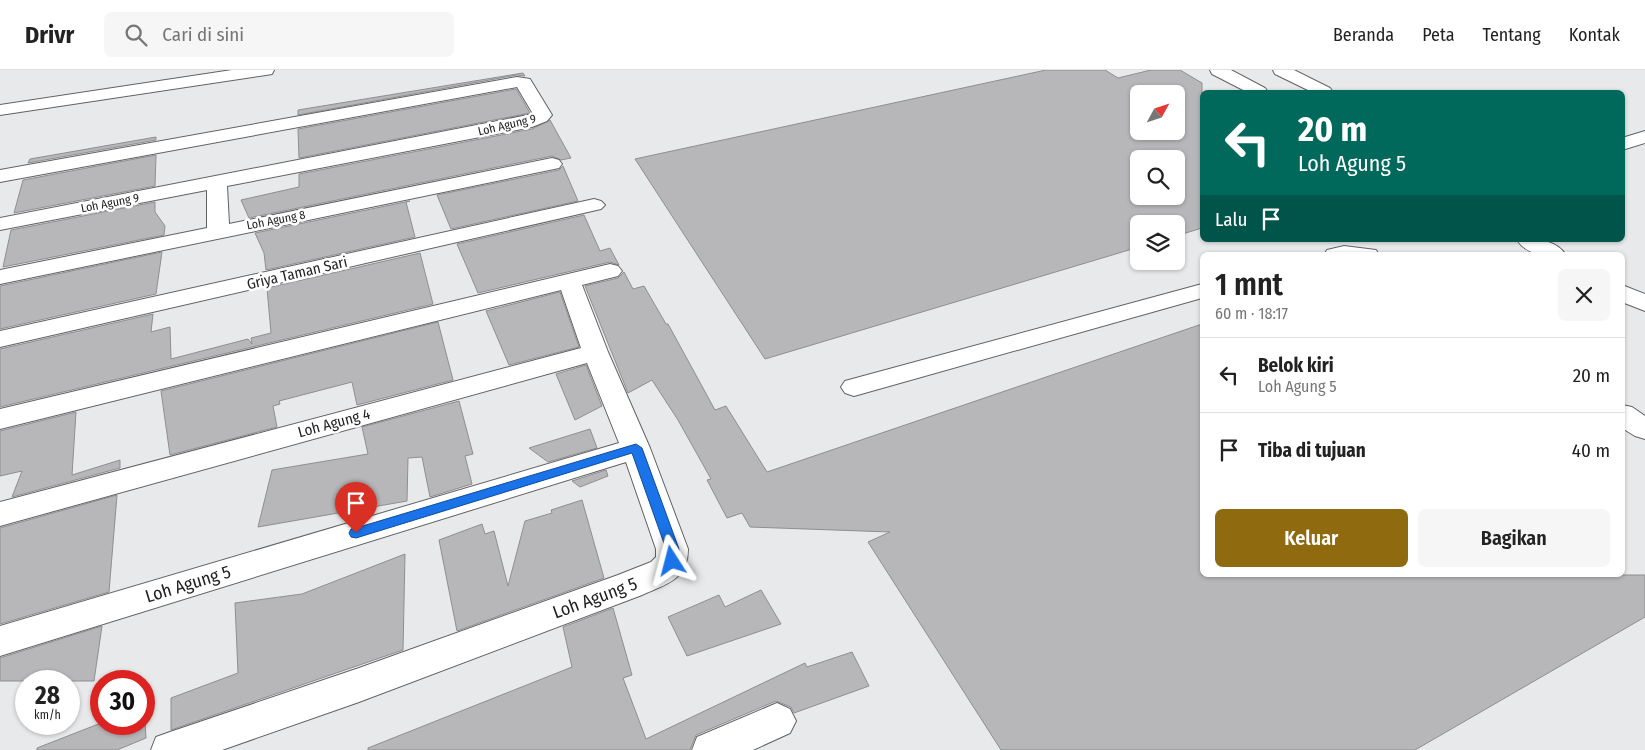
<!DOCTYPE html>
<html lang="id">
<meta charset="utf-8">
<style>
:root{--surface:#fff;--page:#f6f6f6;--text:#222;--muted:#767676;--line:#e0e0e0;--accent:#8f6a0f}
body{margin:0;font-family:"Fira Sans Condensed",sans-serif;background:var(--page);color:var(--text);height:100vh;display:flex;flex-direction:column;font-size:19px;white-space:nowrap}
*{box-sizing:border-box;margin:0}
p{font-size:16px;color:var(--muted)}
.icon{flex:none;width:28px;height:28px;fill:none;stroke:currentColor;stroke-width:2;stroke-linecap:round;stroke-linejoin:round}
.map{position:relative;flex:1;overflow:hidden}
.panel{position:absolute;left:1200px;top:182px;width:425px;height:325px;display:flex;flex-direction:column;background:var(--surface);border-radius:8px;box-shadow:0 1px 4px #0004}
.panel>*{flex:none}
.guide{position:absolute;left:1200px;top:20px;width:425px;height:152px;border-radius:8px;box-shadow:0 1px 4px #0004;background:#00695c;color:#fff;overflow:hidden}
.needle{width:32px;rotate:50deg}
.buttons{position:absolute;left:1130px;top:15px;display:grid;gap:10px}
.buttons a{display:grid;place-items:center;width:55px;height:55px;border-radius:8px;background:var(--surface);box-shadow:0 1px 4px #0004;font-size:25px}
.speed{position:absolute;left:15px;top:600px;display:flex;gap:10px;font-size:25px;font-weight:700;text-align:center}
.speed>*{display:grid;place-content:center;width:65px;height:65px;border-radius:50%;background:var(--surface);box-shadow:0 1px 4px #0004;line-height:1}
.speed small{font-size:12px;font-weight:400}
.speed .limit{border:8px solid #d22;background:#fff;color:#111}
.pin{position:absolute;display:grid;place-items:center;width:42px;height:42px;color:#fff;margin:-51px -21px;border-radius:50% 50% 50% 0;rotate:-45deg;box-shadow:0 0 5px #0007}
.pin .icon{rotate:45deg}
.me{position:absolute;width:55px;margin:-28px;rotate:351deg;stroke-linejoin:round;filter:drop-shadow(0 0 4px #0008)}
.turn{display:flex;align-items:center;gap:18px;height:105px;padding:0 15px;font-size:22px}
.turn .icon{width:65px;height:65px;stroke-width:2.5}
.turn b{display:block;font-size:35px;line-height:42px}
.then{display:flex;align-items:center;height:48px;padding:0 15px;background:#0003;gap:10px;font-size:19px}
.round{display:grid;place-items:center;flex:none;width:52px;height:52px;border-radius:8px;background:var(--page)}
.overview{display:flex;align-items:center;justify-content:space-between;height:85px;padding:0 15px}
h1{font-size:30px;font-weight:600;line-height:38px}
.action{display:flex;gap:10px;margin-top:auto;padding:10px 15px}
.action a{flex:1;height:58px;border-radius:8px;background:var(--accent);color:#fff;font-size:20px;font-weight:600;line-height:58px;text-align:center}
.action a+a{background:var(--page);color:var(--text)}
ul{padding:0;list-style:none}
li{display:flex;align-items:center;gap:15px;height:75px;padding:0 15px;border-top:1px solid var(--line)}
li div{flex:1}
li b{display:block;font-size:19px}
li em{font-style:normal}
header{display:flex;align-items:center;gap:30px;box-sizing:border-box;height:70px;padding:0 25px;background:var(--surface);border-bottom:1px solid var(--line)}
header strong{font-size:24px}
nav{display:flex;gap:28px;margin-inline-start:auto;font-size:18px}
.search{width:350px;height:45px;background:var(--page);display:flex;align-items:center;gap:12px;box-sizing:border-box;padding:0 18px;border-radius:8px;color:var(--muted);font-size:19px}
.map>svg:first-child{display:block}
</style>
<header>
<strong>Drivr</strong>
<div class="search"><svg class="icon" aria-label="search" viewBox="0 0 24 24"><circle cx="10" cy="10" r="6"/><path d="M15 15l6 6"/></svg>Cari di sini</div>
<nav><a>Beranda</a><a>Peta</a><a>Tentang</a><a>Kontak</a></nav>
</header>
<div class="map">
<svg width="1645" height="680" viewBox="0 0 1645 680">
<rect width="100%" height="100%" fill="#e8e9eb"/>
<g fill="#b7b6b8" stroke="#8f8e90" fill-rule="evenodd">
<path d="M1046,0H1105L1118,8L1151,0H1180L1202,13V158L1176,166V154H1139V177L765,289L635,89ZM1139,24H1176V61H1139ZM1139,89H1176V126H1139Z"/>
<path d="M523,3L525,6L517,5L298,45V40Z"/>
<path d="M516,19L530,43L299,88L298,59Z"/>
<path d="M550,50L571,88L561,90L552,86L249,148L241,130L299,117V104L532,59Z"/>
<path d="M156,67V70L28,93L30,89Z"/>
<path d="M156,85L155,116L14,143L23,110Z"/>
<path d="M563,96L578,131L451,159L437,125L559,100Z"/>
<path d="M410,131L406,132L415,167L266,200L264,183L255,163Z"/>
<path d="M155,132V142L165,156L164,165L3,197L11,160Z"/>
<path d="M584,145L600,181L610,178L619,195L610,192L478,223L457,174Z"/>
<path d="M162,182L156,224L0,259V216Z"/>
<path d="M420,183L433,234L0,337V279L153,244L151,262L170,257L171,289L248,269L252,274L251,268L271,263L267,218Z"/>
<path d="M624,202L633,219L644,216L666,254H668L715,340L726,336L767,402L1202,254V505H1645V547L1415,680H1001L868,472L890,462L750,457L742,443L727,448L707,410L711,409L678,350L652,310L628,323L585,216L618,208Z"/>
<path d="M560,222L579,277L509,295L486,241Z"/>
<path d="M438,252L453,310L357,335L352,312L279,331L280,334L273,336L277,357L170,385L161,321Z"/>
<path d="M586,295L602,336L575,350L556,304Z"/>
<path d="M459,331L473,384L465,386L472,414L430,427L422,387L408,388L407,431L258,457L272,400L368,384L362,357Z"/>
<path d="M76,342L72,405L120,390V398L12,427L22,401L0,406V361Z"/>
<path d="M590,359L597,378L548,392L529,378Z"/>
<path d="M606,400L608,406L580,417L572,411Z"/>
<path d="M117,425L109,522L0,554V458Z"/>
<path d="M582,430L604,508L457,561L439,470L482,454L485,464L494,461L508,516L525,451L552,443L551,440Z"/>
<path d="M405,484L403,580L171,660V628L238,603L235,533L302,524Z"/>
<path d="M761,520L781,554L687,586L668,547L719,525L725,537Z"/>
<path d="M613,538L632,605L623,608L646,669L805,593L807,597L852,582L869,616L794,643L791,637L776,631L696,665L690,680H368V678L572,597L563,557Z"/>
<path d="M102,556L94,611H0V588Z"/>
<path d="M144,635L146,668L117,680H37V678L101,653L144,654Z"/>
</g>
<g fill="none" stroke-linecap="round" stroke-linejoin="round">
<g stroke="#616264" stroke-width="2">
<g id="minor">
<path d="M232,0H274L272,4L266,5L0,45V35Z"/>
<path d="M1210,0H1231L1265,18L1268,22H1247L1212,4Z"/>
<path d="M1273,0H1294L1330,18L1333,22H1312L1275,4Z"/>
<path d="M517,7L530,9L552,45L547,51L532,57L227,116L229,154L552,88L559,90L562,94L559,98L0,214V200L207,158V120L0,160V148L533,44L517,17L0,112V100Z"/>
<path d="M1645,61V73L1622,80V68Z"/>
<path d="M594,129L601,131L605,135L601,139L0,277V261Z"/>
<path d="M1517,170C1535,170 1555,168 1566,185C1548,185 1528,187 1517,170Z"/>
<path d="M1344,176L1376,180L1379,185H1324L1327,180Z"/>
<path d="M610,194L618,196L622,201L618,206L582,215L608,282L650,378L688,479C688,510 666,514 642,525L359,632L222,680H151L156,667L170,662L359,598L618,505L651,492L656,487V479L626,392L0,586V556L619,373L587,293L0,456V432L581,278L561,220L0,359V339Z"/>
<path d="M1202,214V228L854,326L845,323L841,317L845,311Z"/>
<path d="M1622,215L1645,224V241L1622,232Z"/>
<path d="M1622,335L1632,337L1645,346V369L1635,366L1622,358Z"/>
<path d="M777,633L790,639L796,651L790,663L753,680H692L697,667Z"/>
</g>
</g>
<use href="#minor" fill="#fff" fill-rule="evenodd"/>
</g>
<path fill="#1a73e8" stroke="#114b97" d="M636,374L642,378L679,479L677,495L672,496L667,495L665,491L666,479L632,383L356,468L351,467L349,463L351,459L356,458Z"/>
<g text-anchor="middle" stroke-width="5" stroke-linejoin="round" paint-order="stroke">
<g font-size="12" fill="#222223" stroke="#fff">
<text transform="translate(507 55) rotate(-13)" y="4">Loh Agung 9</text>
<text transform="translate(110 133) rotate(-11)" y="4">Loh Agung 9</text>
<text transform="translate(276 150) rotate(-11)" y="4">Loh Agung 8</text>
</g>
<g font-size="15" fill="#222223" stroke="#fff">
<text transform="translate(297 203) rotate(-13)" y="5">Griya Taman Sari</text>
<text transform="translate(334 353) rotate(-15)" y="5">Loh Agung 4</text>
</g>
<g font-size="18" fill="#222223" stroke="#fff">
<text transform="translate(188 514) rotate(-17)" y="6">Loh Agung 5</text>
<text transform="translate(595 528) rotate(-20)" y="6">Loh Agung 5</text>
</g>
</g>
</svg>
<div class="buttons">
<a><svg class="needle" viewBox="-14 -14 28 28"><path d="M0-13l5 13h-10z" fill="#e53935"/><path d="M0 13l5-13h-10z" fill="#767676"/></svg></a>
<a><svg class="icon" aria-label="search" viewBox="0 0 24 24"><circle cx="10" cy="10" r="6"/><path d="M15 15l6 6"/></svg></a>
<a><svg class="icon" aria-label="layers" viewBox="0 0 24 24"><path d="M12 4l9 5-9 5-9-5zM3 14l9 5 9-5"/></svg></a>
</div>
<div class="speed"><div>28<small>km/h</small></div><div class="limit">30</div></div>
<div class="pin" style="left:356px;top:463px;background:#d93025"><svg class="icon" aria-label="arrive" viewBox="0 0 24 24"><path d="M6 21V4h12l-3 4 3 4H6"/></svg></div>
<svg class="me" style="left:672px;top:491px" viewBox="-20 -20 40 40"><path d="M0-17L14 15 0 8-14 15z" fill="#1a73e8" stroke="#fff" stroke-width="4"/></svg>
<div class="guide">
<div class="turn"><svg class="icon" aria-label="left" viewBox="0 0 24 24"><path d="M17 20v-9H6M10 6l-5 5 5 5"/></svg><div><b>20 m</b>Loh Agung 5</div></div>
<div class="then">Lalu<svg class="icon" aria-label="arrive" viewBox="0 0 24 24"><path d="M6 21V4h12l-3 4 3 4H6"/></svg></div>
</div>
<section class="panel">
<div class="overview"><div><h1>1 mnt</h1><p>60 m · 18:17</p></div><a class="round"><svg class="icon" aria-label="close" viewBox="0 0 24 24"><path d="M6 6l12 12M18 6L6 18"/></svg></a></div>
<ul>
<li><svg class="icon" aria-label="left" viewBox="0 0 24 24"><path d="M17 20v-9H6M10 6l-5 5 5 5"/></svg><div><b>Belok kiri</b><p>Loh Agung 5</p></div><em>20 m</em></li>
<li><svg class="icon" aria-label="arrive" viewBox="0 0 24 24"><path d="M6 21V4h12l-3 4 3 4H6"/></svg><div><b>Tiba di tujuan</b></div><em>40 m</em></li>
</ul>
<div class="action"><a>Keluar</a><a>Bagikan</a></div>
</section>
</div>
